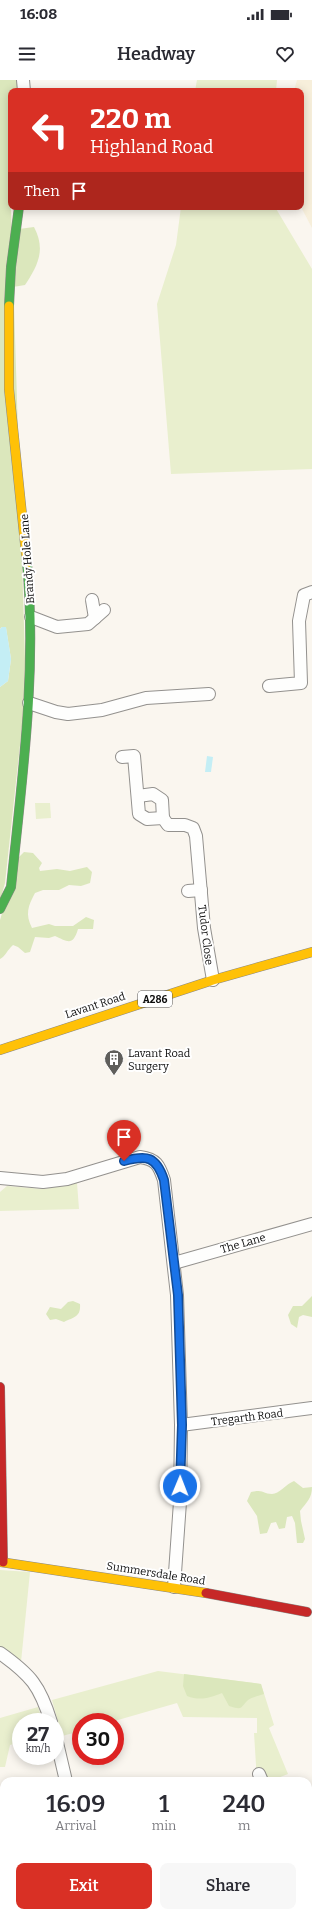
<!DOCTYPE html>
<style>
:root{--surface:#fff;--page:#f7f7f7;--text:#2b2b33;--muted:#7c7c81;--accent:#d93025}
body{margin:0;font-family:Bitter,serif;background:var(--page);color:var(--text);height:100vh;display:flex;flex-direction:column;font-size:15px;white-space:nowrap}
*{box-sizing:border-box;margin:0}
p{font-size:13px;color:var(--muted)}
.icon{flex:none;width:22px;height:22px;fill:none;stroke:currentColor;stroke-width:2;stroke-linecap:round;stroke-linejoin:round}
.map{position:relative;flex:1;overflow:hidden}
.sheet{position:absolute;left:0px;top:1697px;width:312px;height:140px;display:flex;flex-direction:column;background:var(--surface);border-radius:12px 12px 0 0;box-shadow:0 2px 10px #0003}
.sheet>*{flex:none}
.top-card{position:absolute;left:8px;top:8px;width:296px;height:122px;border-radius:8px;box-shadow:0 2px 10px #0003;background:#d93025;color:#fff;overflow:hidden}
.speed{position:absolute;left:12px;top:1633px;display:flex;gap:8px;font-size:20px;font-weight:700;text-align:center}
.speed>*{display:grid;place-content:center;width:52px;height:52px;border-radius:50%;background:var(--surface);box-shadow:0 2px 10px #0003;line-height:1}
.speed small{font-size:10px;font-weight:400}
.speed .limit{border:6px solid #d22;background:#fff;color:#111}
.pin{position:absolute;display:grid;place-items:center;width:34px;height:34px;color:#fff;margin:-41px -17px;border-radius:50% 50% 50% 0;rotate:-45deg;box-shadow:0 0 4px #0007}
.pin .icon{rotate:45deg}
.me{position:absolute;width:44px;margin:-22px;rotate:1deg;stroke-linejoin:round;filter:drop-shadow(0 0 3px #0008)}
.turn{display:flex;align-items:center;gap:14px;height:84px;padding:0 16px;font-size:18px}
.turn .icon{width:52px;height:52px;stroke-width:2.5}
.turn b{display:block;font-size:28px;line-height:34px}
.then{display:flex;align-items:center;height:38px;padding:0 16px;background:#0003;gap:8px;font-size:15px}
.eta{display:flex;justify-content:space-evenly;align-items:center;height:68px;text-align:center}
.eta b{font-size:24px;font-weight:600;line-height:28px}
.cta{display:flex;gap:8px;margin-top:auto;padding:8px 16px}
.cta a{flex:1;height:46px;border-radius:8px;background:var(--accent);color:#fff;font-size:16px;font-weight:600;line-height:46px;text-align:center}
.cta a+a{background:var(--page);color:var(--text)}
.status{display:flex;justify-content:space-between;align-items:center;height:28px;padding:0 20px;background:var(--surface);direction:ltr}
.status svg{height:11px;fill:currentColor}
header{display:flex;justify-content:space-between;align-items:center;height:52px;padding:0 16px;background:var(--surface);font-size:18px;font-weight:600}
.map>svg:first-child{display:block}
</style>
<div class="status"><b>16:08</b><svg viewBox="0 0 49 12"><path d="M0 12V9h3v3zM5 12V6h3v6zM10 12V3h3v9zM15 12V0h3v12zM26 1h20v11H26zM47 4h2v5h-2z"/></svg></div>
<header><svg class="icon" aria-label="menu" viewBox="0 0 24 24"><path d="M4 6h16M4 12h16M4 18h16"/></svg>Headway<svg class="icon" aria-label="heart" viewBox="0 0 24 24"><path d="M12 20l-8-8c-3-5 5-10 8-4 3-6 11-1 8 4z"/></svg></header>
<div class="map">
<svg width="312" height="1837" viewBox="0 0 312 1837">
<rect width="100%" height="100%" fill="#faf6ef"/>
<path fill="#f7efdb" d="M297,0H312V148L301,127V11H294Z"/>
<g fill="#e9efce">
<path d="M197,0H277L276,11H195Z"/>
<path d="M181,127H275L312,189V389L171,394L157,224L176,165Z"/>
<path d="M35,723H50L51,738L36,739Z"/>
<path d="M77,1103L79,1129L0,1131V1112L7,1106L43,1109Z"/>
<path d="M0,1490L30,1492L21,1582L0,1568Z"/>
<path d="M158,1591L261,1604L274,1645L269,1648L288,1694L270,1701H257L254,1653H257V1638L183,1637L177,1623L111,1642H81V1651L62,1656L52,1620Z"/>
<path d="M38,1627L43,1642H21V1662L10,1665L5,1687H0V1638Z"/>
<path d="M312,1738V1802L308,1799V1741Z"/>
<path d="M126,1833H145L146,1837H127Z"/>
</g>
<g fill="#dbe7bc">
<path d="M0,0H20L21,11H11V127L26,610L5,803L0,821V607L8,601L11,579L6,548L2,547L0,549Z"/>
<path d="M34,147C46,170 38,185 25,205L13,207L19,149Z"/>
<path d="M24,772L33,773L42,783L39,788L40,791L57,789L70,791L87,787L92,792L90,803L81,806L69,805L59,810H43L35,813C28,826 25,834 32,848L49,844L55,846H73L86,837L94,840L93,849H78C73,866 68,862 55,856L49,858L35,857L30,872L25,873L18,867L13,865C7,870 6,876 0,879V840L19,777Z"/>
<path d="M312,1216V1237L303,1235L299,1237L297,1248L291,1244L288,1235L293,1226H302Z"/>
<path d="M73,1221L80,1224C81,1237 74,1237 64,1242L56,1239L50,1240L46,1234L50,1227L61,1229L68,1222Z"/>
<path d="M294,1401L303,1408L312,1407C312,1418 307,1422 300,1431L301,1441L305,1459L303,1463H297L295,1443L292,1436L287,1437L285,1448L279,1449L276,1442L271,1443L267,1453L260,1454L257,1436L247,1421L251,1412C265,1409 262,1414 272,1414C279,1414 286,1404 294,1401Z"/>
<path d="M184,1594L261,1604L264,1614C259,1616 252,1617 248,1620C239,1629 243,1630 229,1626L222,1613C209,1618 200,1621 187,1616L183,1606Z"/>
</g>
<g fill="#c4eef5">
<path d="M2,547H6L11,579L8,601L0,607V549Z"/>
<path d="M207,676L213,677L211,692H205Z"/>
</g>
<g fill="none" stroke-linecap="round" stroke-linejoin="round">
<g stroke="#93918e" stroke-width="14">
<g id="street">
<path d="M23,0L24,11"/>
<path d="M92,520L95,538"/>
<path d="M31,537L57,547L88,544L104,530"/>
<path d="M269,606L301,603L299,541L304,515L312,512"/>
<path d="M29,623L56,632L68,634L102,630L146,618L209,614"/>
<path d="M122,677L134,676L139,734L147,739L163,738L168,745H185L193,748L196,756L204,848L213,900"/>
<path d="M138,716L153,714L162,720L163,738"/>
<path d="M188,811L201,810"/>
<path d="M0,1098L43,1102L67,1099L140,1077C156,1079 159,1085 164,1100L177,1215L181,1345L180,1422L174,1507"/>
<path d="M174,1183L312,1144"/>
<path d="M181,1345L312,1328"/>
<path d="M0,1573C31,1595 40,1606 51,1642"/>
<path d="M55,1654L66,1701"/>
<path d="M259,1694L262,1701"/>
<path d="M308,1733L312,1731"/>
<path d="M78,1833L79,1837"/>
</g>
</g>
<g stroke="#8a8885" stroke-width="10">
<g id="fast">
<path d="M9,226L11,187L19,127"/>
<path d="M0,829L11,807C22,699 37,592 27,483"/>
</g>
</g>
<g stroke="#8a8885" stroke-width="10">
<g id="slow">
<path d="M9,226V309L27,483"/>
<path d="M0,970L213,900L312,872"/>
<path d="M0,1482L206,1513"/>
</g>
</g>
<g stroke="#8a8885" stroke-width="10">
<g id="jam">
<path d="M0,1307L3,1482"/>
<path d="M206,1513L307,1532"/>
</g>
</g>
<use href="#street" stroke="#fefefd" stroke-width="12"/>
<use href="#fast" stroke="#4caf50" stroke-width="9"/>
<use href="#slow" stroke="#ffc107" stroke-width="9"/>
<use href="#jam" stroke="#c62828" stroke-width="9"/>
</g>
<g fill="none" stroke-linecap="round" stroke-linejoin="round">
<g stroke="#114b97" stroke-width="10">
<path id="route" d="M124,1081C147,1075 156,1076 164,1100L178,1215L182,1345L180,1406"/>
</g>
<use href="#route" stroke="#1a73e8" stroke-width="7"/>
</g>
<defs>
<g id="building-pin" transform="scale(1)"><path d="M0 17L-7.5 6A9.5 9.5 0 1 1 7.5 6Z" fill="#5f5e5b" stroke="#fff"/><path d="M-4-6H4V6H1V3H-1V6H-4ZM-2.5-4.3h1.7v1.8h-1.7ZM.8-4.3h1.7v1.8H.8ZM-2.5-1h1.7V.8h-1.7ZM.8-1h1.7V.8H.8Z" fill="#fff"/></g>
</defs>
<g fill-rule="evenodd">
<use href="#building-pin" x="114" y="979"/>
</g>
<g text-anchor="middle" stroke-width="4" stroke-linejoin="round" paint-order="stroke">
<rect fill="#fff" stroke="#555" stroke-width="1" x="138" y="911" width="34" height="16" rx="3"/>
<g font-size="10" font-weight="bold" fill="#0c0c0c">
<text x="155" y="923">A286</text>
</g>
<g font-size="11" fill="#0c0c0c" stroke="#fff">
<text transform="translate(27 479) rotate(-94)" y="4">Brandy Hole Lane</text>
<text transform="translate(206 855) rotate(83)" y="4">Tudor Close</text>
<text transform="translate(95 925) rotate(-18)" y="4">Lavant Road</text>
<text transform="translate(243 1163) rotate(-16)" y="4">The Lane</text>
<text transform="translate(247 1337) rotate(-7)" y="4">Tregarth Road</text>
<text transform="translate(156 1493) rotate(9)" y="4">Summersdale Road</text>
</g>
<g font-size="11" fill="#0c0c0c" stroke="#fff" text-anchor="start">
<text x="128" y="977">Lavant Road<tspan x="128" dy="13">Surgery</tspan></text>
</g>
</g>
</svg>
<div class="speed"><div>27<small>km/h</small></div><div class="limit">30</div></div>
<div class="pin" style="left:124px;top:1081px;background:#d93025"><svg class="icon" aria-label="arrive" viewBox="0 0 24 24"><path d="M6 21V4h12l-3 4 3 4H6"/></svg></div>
<svg class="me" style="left:180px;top:1406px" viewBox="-20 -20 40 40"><circle r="17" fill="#1a73e8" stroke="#fff" stroke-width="3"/><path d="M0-11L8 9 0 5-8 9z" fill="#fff"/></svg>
<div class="top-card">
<div class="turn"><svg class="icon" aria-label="left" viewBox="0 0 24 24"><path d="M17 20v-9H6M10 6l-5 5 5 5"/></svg><div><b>220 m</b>Highland Road</div></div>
<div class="then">Then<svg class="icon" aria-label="arrive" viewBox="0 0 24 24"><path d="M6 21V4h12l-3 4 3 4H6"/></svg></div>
</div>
<section class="sheet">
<div class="eta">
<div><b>16:09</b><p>Arrival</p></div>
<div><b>1</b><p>min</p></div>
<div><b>240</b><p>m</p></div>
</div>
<div class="cta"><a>Exit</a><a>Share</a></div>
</section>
</div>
